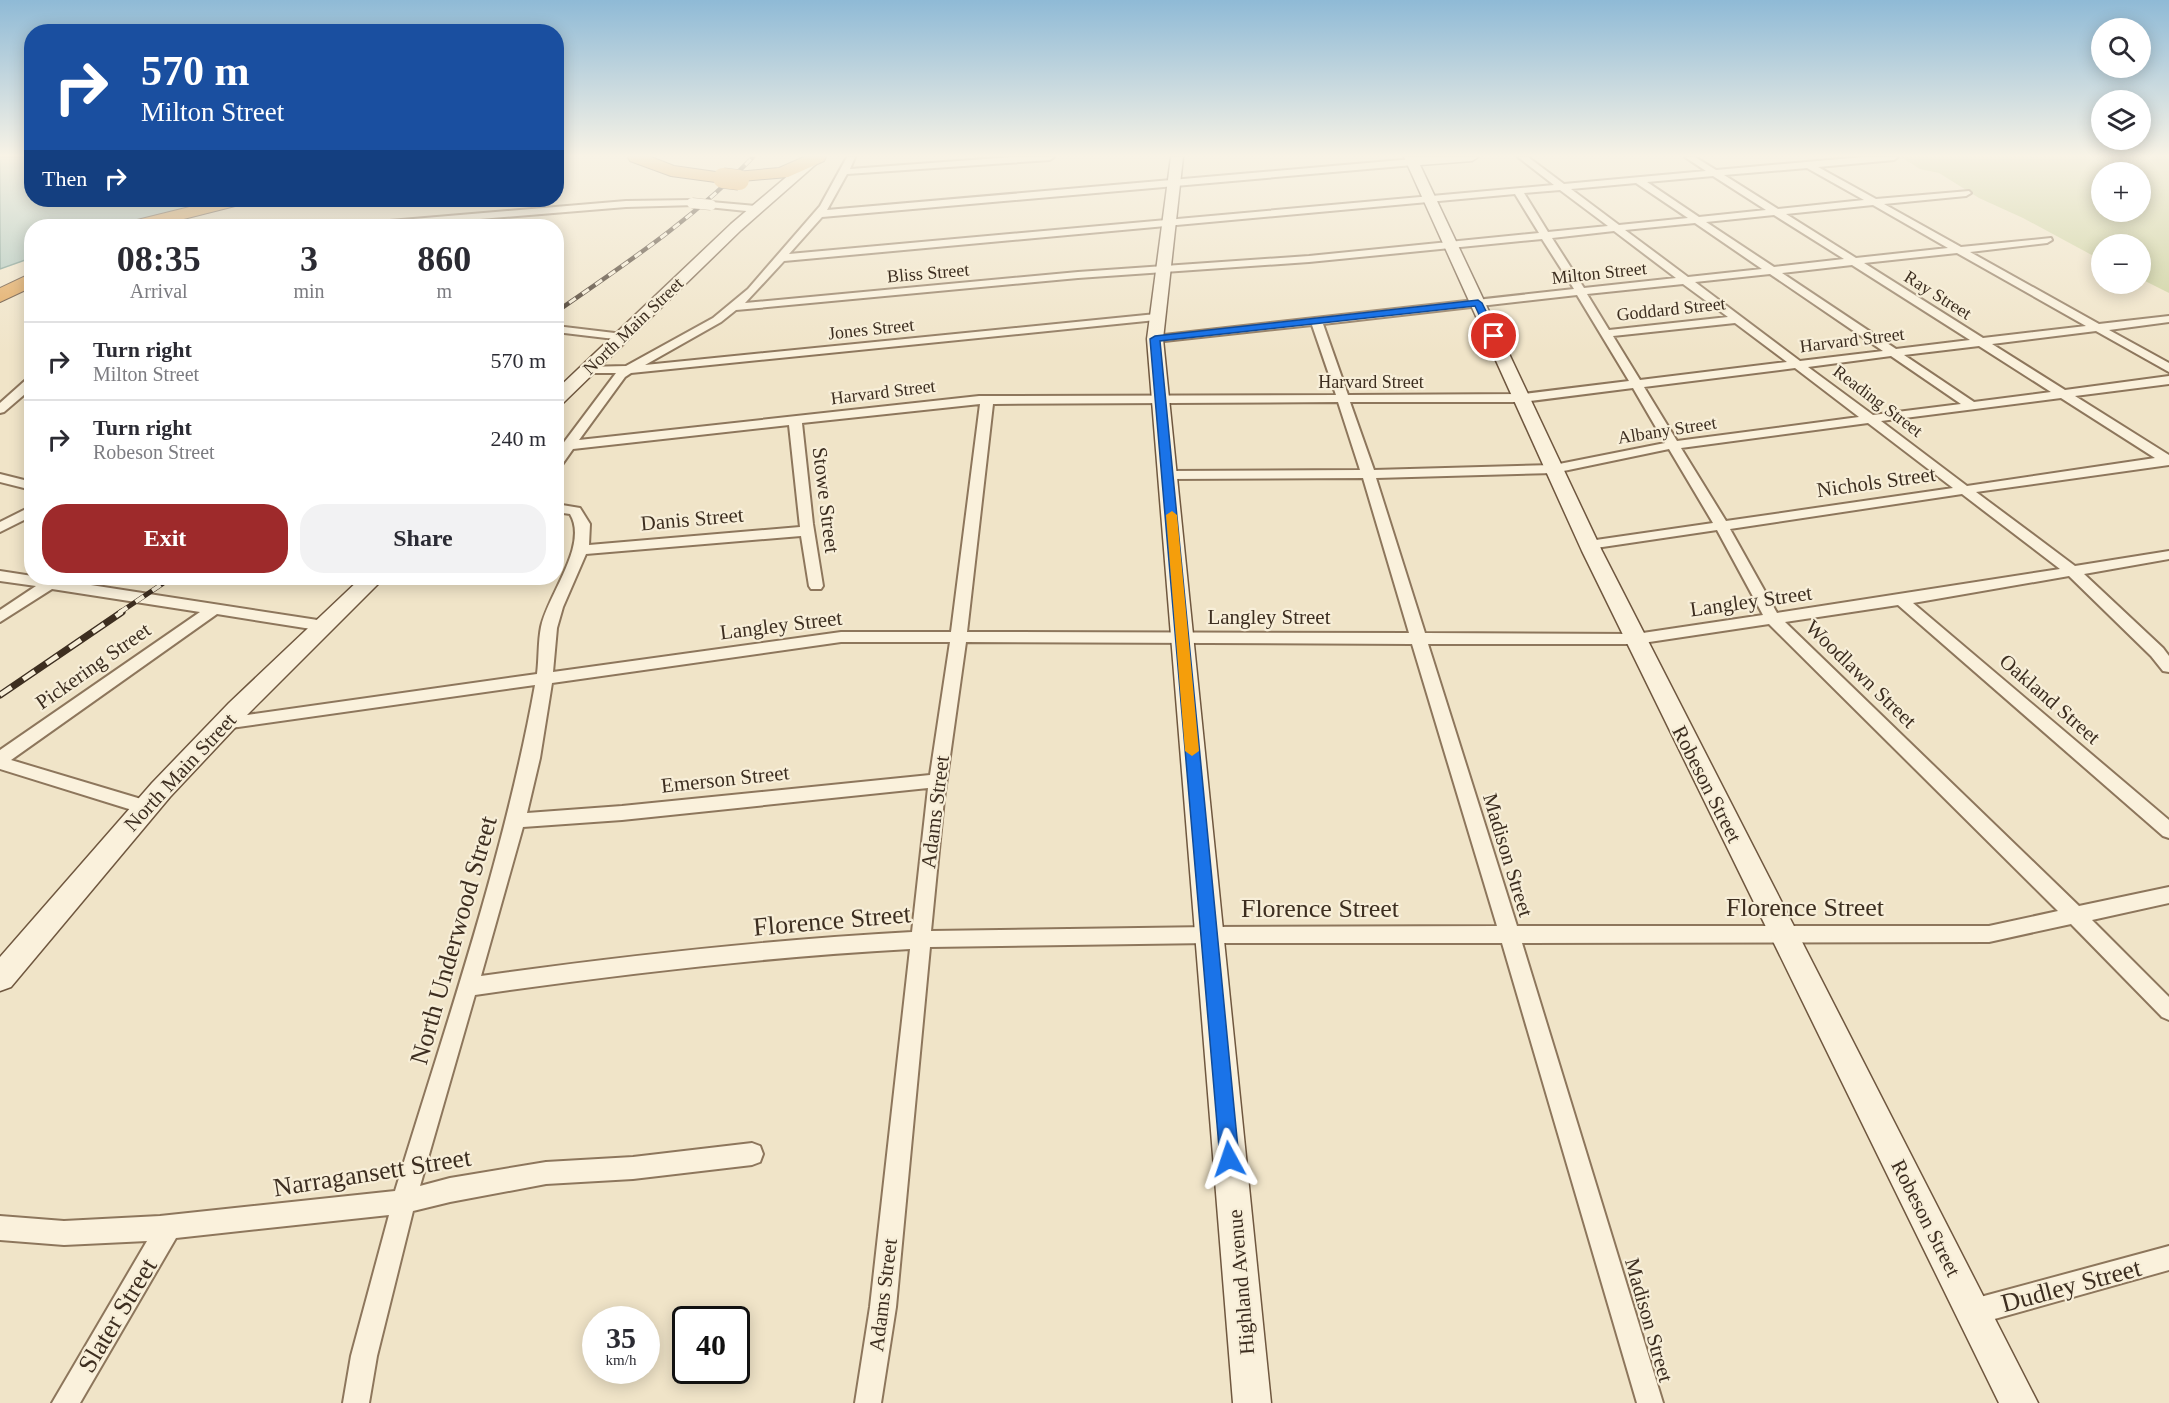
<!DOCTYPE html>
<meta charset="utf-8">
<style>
:root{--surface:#fff;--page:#f2f2f3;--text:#2b2b33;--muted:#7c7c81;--line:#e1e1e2;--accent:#9e2a2b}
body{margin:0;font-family:Georgia,serif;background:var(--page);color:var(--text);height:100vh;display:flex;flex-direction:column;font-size:22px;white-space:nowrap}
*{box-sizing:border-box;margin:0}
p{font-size:20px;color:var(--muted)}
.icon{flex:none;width:33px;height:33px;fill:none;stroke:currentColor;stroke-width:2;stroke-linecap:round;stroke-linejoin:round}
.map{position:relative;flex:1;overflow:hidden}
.details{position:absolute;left:24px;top:219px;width:540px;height:366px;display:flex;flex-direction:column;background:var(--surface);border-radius:24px;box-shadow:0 3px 15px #0003}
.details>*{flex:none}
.banner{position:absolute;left:24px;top:24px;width:540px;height:183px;border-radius:24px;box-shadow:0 3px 15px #0003;background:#1a4fa0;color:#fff;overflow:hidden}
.tools{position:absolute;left:2091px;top:18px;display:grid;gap:12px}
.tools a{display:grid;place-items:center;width:60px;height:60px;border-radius:50%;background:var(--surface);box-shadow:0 3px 15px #0003;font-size:30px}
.speed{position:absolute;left:582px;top:1306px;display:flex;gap:12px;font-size:30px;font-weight:700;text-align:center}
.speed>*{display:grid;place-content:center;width:78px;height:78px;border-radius:50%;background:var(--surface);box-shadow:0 3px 15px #0003;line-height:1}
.speed small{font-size:15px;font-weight:400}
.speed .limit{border:3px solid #111;border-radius:9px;background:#fff;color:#111}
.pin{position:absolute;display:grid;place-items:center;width:51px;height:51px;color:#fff;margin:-26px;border:3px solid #fff;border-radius:50%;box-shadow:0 2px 6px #0007}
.me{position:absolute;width:66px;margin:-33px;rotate:355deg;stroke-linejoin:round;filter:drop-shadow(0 0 4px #0008)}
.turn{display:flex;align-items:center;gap:21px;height:126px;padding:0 18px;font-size:27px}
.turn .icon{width:78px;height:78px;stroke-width:2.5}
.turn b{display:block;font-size:42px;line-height:51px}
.then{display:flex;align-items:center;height:57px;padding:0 18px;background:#0003;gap:12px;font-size:22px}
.eta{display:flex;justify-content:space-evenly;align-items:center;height:102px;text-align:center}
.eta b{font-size:36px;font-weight:700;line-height:42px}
.primary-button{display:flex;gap:12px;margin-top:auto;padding:12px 18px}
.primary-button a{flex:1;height:69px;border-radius:24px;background:var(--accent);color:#fff;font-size:24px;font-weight:700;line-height:69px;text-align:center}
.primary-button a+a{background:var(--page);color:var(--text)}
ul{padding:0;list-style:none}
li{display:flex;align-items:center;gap:18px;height:78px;padding:0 18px;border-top:2px solid var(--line)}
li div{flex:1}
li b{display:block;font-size:22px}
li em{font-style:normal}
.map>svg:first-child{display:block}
</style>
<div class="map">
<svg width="2169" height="1403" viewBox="0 0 2169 1403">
<rect width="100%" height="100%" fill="#f0e4c8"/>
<path fill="#c9cf9b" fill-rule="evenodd" d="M1901,157H2169V293L2141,279L2140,244H2102L2101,260L2023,218L1979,198L1939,173L1920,169ZM2102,172H2140V212H2102Z"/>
<path fill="#a9c4bc" stroke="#6f938a" stroke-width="1.5" d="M0,157H31L32,200H214L124,226H32L31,258L0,269Z"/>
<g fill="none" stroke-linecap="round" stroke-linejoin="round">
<g stroke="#8d765c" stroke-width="4">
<g id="street">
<path d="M847,157H855L850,169L1012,157H1054L1050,160L847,174L827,210L1413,159L1417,162L1413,165L822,217L789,254L1554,185L1518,157H1528L1564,184L1706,171L1685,157H1695L1716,170L1863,157H1898L1894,160L1818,167L1876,199L1969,191L1971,193L1966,196L1884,204L1961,247L2051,238L2052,240L2047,243L1970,252L2099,324L2169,316V322L2109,330L2169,363V372L2096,331L1992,344L2065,390L2169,376V384L2075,396L2169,455V465L1976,492L2075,566L2169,551V559L2084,574L2163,648L2169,656V672L2163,671L2151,656L2069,576L1913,603L2169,820V838L2163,836L1898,605L1785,622L2079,906L2169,887V903L2092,920L2169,997V1020L2162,1017L2071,924L1989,942L1522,943L1663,1403H1637L1502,943H1209L930,947L896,1307L881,1403H855L870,1307L910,949C765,957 619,974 475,995L420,1186L450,1178L546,1162L633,1157L752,1143L760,1146L763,1154L760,1162L752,1165L633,1179L546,1184L450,1202L413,1211L377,1356L369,1403H343L351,1356L389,1215L176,1238L80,1403H52L147,1241L64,1245L0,1240V1216L64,1221L160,1216L395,1191C446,1024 504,857 535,685L224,729L218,727L216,723L218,719L537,674C539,659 538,642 541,627C548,594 589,545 570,514L556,512V504L580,508L590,524L589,545L800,527L789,425L573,449L561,466L556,467V453L616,373H589L585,371V367L626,366L713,318L748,289L820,206ZM1807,168L1864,200L1778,209L1724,175ZM1713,176L1766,210L1699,217L1647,182ZM1636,183L1688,218L1619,225L1571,189ZM1560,190L1608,226L1548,232L1524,193ZM1515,194L1539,233L1309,256L1078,272L745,303L784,261ZM1873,205L1948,248L1856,258L1786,214ZM1774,215L1844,259L1774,267L1706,222ZM1695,223L1762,269L1688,277L1625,230ZM1614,231L1676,278L1584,288L1552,238ZM1542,239L1574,289L1155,336L1149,339L1155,342L1312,325L1336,395L979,396L579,440L625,377L631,373L1156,320L1162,317L1156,314L645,365L721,322L736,310L1078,278L1309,262ZM1957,253L2086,326L1983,338L1864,263ZM1852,265L1970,340L1896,349L1782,273ZM1770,274L1883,351L1800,361L1695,282ZM1683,284L1728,317L1609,330L1587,294ZM1577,295L1629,381L1523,394L1348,395L1323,324ZM1735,323L1787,362L1640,380L1613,336ZM1979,346L2051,392L1974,402L1904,355ZM1891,356L1961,404L1873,415L1808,367ZM1795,368L1859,417L1677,441L1644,387ZM1633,388L1665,443L1554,465L1374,470L1350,402H1523ZM2061,398L2155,458L1967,486L1881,421ZM1338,402L1360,470L1168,471L1161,475L1168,479L1363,478L1409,633L967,632L993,404ZM980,404L951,632H841L553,672L557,628L563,607L586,554L801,536L809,586L811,589H821L823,586L813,524L802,423ZM1868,423L1953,488L1726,521L1681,448ZM1669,449L1713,523L1589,541L1582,545L1589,549L1717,530L1763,615L1636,634L1425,633L1376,478L1554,473ZM1962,494L2060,569L1777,613L1730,529ZM1769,624L2058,911L1989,926H1517L1428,644H1636ZM841,642H950L930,775L622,806L527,813L540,758L552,683ZM966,642L1412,644L1497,926L1209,927L931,931L944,799ZM928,788L912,932C768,940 623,956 481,976L523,827L622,820Z"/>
<path d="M692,200L697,203L695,205L626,207L395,226H361L366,223L626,201Z"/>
<path d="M711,202L756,206L761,209L756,212L708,207L706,205Z"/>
<path d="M556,326L623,334L629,337L623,340L556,332Z"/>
<path d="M28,378H32V388L4,412L0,413V403Z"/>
<path d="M0,474L32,482V490L0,482Z"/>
<path d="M32,506V516L0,532V522Z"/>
<path d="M0,571L324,621L332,626L324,631L217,614L11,760L151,802L154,807L151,812L145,814L0,769V750L200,612L52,589L0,622V610L36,586L0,581Z"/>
<path d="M2169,1246V1270L1973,1325L1964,1321L1960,1312L1964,1303L1973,1299Z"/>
</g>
</g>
<g stroke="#6f573f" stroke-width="3">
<g id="secondary">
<path d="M810,157H824L741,230L562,404L556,405V390L731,224Z"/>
<path d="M1171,157H1183L1163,339L1271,1403H1233L1147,339Z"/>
<path d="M1404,157H1478L1472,161L1420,165L1602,551L2038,1403H1999L1582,551Z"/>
<path d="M361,578H384L247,715L170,797L11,987L0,991V957L152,783L229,703Z"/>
</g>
</g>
<g stroke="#5b4430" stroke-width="2">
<g id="highway">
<path d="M628,157H651L674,166L723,173L729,174L732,178L729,182L723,183L671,176L630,161Z"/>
<path d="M804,157H826L824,161L788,177L742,181L736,180L733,176L736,172L779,168Z"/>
<path d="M218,200H246L243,204L156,226H127L129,222Z"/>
<path d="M32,273V287L0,302V288Z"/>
</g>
</g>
<use href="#street" fill="#faf1dc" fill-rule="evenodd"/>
<use href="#secondary" fill="#faf1dc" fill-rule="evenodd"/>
<use href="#highway" fill="#e0a458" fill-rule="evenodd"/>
<g stroke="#3d2e20" stroke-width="4.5">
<path id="rail-far2" d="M556,312C625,264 695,218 753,157"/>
</g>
<g stroke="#3d2e20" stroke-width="5">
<path id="rail-far1" d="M119,613L171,578"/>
</g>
<g stroke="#3d2e20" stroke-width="7">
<path id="rail" d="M0,695L122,612"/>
</g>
<use href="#rail-far2" stroke="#f7eed8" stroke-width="3" stroke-dasharray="8" stroke-linecap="butt"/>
<use href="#rail-far1" stroke="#f7eed8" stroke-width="4" stroke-dasharray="10" stroke-linecap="butt"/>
<use href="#rail" stroke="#f7eed8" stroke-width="4.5" stroke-dasharray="14" stroke-linecap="butt"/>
<g stroke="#8d765c" stroke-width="11" stroke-linecap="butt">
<path id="street-bridge" d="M692,203L711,205"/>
</g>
<g stroke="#5b4430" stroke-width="21" stroke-linecap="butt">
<path id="highway-bridge" d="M723,178L739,180"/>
</g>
<use href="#street-bridge" stroke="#faf1dc" stroke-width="10"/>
<use href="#highway-bridge" stroke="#e0a458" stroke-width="20"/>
</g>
<linearGradient id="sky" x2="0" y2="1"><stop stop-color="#8fbad6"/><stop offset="0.44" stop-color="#f8f3e6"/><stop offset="1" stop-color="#f8f3e6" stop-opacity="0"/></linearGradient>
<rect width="2169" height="354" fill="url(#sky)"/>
<path fill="#1a73e8" stroke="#114b97" stroke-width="1.5" d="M1478,300L1482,303L1498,336L1497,338H1490L1475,306L1160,341L1239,1159L1236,1166L1229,1168L1223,1166L1220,1159L1150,339L1155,336Z"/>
<path fill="#f59e0b" d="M1172,511L1177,515L1199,751L1192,756L1185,751L1166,515Z"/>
<g text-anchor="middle" stroke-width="4.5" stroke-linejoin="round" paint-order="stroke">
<g font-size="18" fill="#3d2e20" stroke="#f7eed8">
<text transform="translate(928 273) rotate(-5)" y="6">Bliss Street</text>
<text transform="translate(1599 273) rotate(-6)" y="6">Milton Street</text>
<text transform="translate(1938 295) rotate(32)" y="6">Ray Street</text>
<text transform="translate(1671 309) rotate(-6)" y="6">Goddard Street</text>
<text transform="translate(633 326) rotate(-44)" y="6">North Main Street</text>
<text transform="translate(871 329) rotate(-6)" y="6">Jones Street</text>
<text transform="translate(1852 340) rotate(-7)" y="6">Harvard Street</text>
<text x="1371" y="388">Harvard Street</text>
<text transform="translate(883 392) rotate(-7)" y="6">Harvard Street</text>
<text transform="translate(1878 401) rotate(37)" y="6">Reading Street</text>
<text transform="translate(1667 430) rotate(-9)" y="6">Albany Street</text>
</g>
<g font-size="21" fill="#3d2e20" stroke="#f7eed8">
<text transform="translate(1876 482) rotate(-8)" y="7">Nichols Street</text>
<text transform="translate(826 500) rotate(83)" y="7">Stowe Street</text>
<text transform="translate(692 519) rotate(-5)" y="7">Danis Street</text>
<text transform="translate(1751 601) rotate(-8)" y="7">Langley Street</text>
<text x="1269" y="624">Langley Street</text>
<text transform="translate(781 625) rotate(-7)" y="7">Langley Street</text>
<text transform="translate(93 666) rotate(-35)" y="7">Pickering Street</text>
<text transform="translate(1861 674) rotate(44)" y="7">Woodlawn Street</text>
<text transform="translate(2050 699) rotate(41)" y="7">Oakland Street</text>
<text transform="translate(180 772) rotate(-47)" y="7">North Main Street</text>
<text transform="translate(725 779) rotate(-6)" y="7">Emerson Street</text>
<text transform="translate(1707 784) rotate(63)" y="7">Robeson Street</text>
<text transform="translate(935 812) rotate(-83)" y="7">Adams Street</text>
<text transform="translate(1508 855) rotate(73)" y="7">Madison Street</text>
<text transform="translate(1926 1218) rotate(63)" y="7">Robeson Street</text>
<text transform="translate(1241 1282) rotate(-95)" y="7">Highland Avenue</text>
<text transform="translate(883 1295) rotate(-83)" y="7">Adams Street</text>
<text transform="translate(1649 1320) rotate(74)" y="7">Madison Street</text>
</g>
<g font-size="26" fill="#3d2e20" stroke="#f7eed8">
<text x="1805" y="916">Florence Street</text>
<text x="1320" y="917">Florence Street</text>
<text transform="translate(832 920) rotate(-5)" y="9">Florence Street</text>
<text transform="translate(453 940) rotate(-74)" y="9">North Underwood Street</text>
<text transform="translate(372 1172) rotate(-9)" y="9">Narragansett Street</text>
<text transform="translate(2071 1285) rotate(-15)" y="9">Dudley Street</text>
<text transform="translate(117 1315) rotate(-59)" y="9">Slater Street</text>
</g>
</g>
</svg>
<div class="tools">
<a><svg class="icon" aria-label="search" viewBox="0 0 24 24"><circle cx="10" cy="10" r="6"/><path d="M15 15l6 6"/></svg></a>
<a><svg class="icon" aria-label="layers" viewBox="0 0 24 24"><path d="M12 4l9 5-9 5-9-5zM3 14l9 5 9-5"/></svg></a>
<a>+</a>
<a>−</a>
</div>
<div class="speed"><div>35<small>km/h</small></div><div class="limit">40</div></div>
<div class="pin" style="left:1494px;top:336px;background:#d93025"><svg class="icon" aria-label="arrive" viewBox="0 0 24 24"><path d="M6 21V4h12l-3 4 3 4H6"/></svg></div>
<svg class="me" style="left:1229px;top:1159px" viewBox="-20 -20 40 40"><path d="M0-17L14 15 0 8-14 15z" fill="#1a73e8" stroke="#fff" stroke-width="4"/></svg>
<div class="banner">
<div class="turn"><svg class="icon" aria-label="right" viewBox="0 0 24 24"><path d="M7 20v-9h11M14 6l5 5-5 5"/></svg><div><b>570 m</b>Milton Street</div></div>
<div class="then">Then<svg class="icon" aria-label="right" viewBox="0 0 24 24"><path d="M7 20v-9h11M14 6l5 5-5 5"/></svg></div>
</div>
<section class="details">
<div class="eta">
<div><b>08:35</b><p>Arrival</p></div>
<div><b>3</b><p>min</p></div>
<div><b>860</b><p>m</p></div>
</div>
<ul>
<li><svg class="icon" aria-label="right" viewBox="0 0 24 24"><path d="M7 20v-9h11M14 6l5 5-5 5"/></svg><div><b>Turn right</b><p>Milton Street</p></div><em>570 m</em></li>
<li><svg class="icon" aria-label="right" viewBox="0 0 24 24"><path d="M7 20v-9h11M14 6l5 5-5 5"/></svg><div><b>Turn right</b><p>Robeson Street</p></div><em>240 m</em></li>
</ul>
<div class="primary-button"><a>Exit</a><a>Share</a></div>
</section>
</div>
